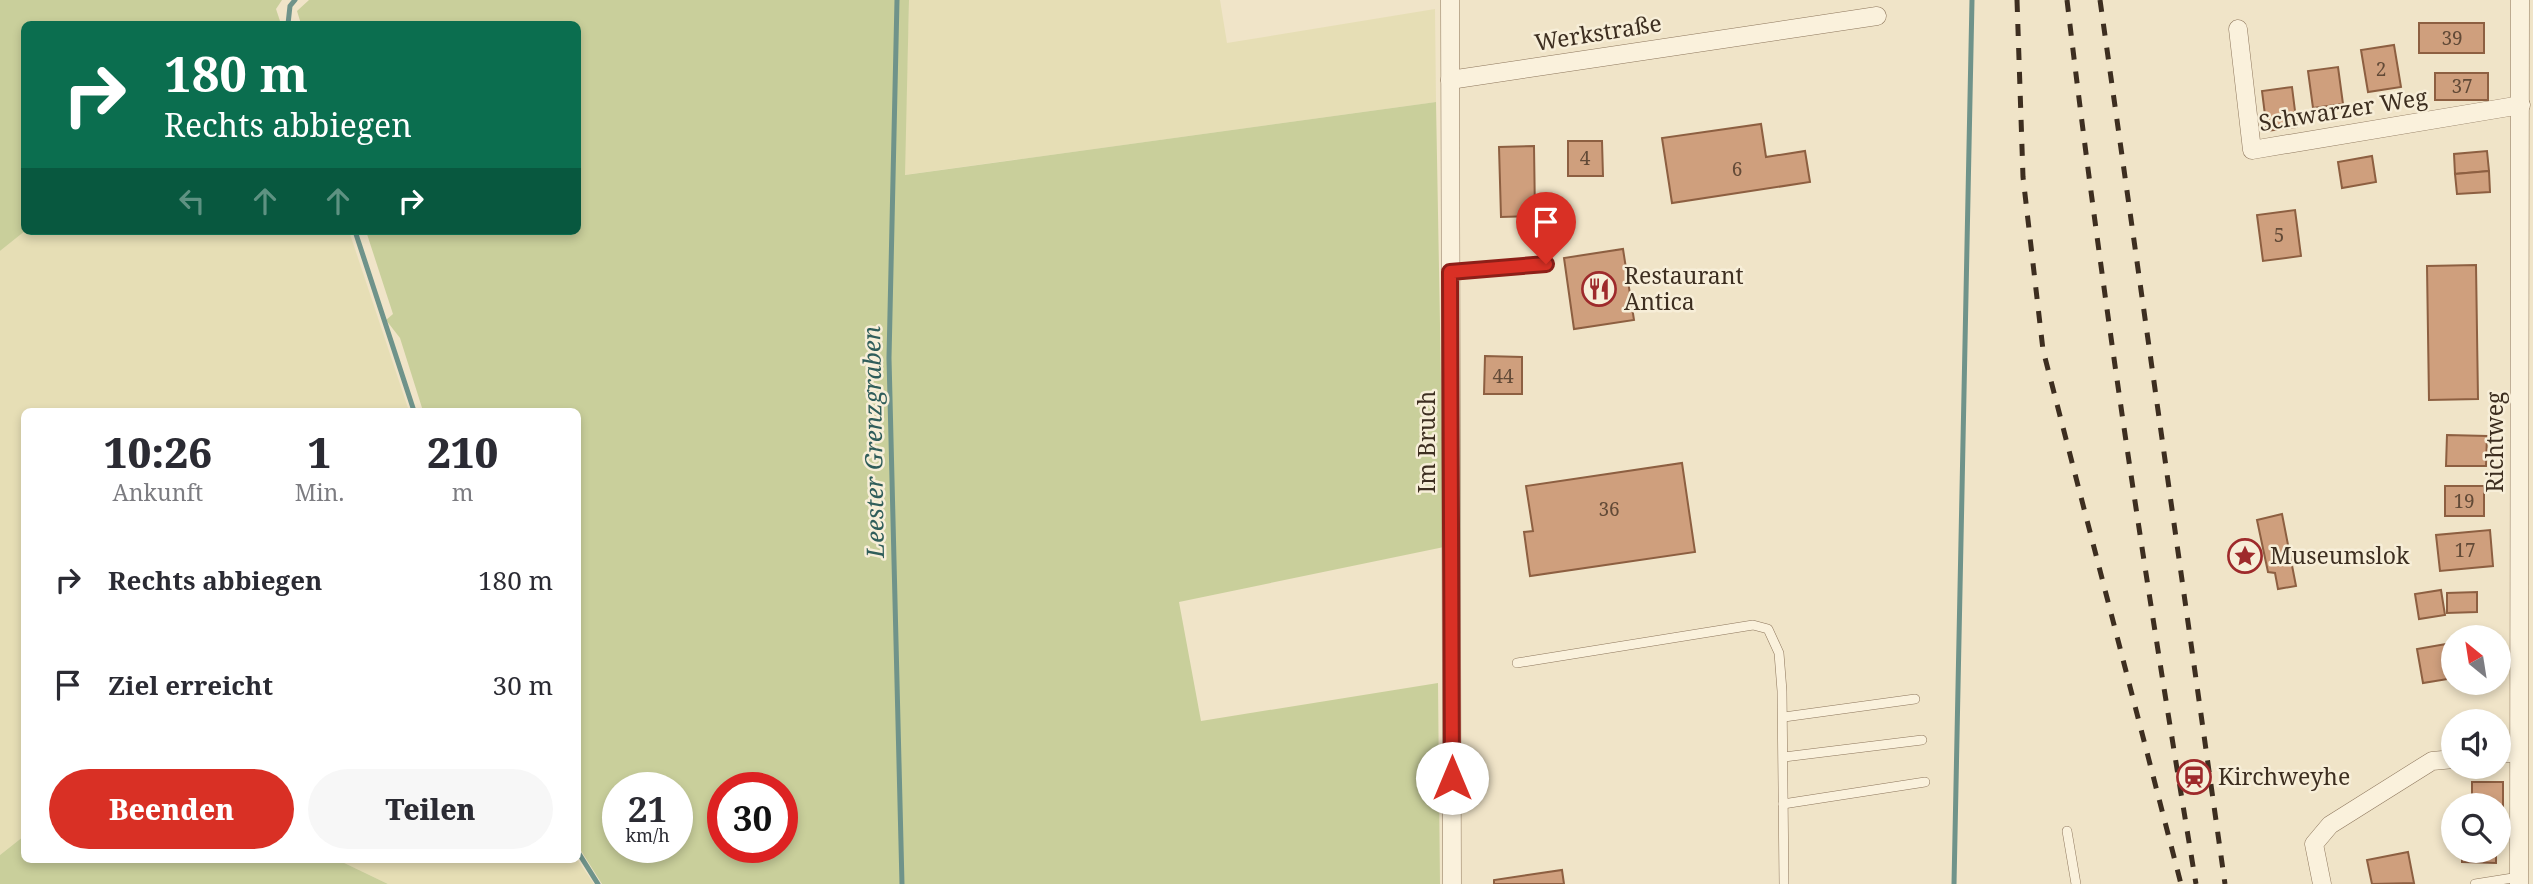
<!DOCTYPE html>
<html lang="de">
<meta charset="utf-8">
<style>
:root{--surface:#fff;--page:#f7f7f7;--text:#2b2b33;--muted:#7c7c81;--accent:#d93025}
body{margin:0;font-family:"Noto Serif",serif;background:var(--page);color:var(--text);height:100vh;display:flex;flex-direction:column;font-size:26px;white-space:nowrap}
*{box-sizing:border-box;margin:0}
p{font-size:23px;color:var(--muted)}
.icon{flex:none;width:38px;height:38px;fill:none;stroke:currentColor;stroke-width:2;stroke-linecap:round;stroke-linejoin:round}
.map{position:relative;flex:1;overflow:hidden}
.panel{position:absolute;left:21px;top:408px;width:560px;height:455px;display:flex;flex-direction:column;background:var(--surface);border-radius:10px;box-shadow:0 4px 10px #0003}
.panel>*{flex:none}
.top-card{position:absolute;left:21px;top:21px;width:560px;height:214px;border-radius:10px;box-shadow:0 4px 10px #0003;background:#0b6e4f;color:#fff;overflow:hidden}
.needle{width:46px;rotate:330deg}
.controls{position:absolute;left:2441px;top:625px;display:grid;gap:14px}
.controls a{display:grid;place-items:center;width:70px;height:70px;border-radius:50%;background:var(--surface);box-shadow:0 4px 10px #0003;font-size:35px}
.speed{position:absolute;left:602px;top:772px;display:flex;gap:14px;font-size:35px;font-weight:700;text-align:center}
.speed>*{display:grid;place-content:center;width:91px;height:91px;border-radius:50%;background:var(--surface);box-shadow:0 4px 10px #0003;line-height:1}
.speed small{font-size:18px;font-weight:400}
.speed .limit{border:10px solid #d22;background:#fff;color:#111}
.pin{position:absolute;display:grid;place-items:center;width:60px;height:60px;color:#fff;margin:-72px -30px;border-radius:50% 50% 50% 0;rotate:-45deg;box-shadow:0 0 7px #0007}
.pin .icon{rotate:45deg}
.me{position:absolute;width:77px;margin:-38px;rotate:0deg;stroke-linejoin:round;filter:drop-shadow(0 0 5px #0008)}
.turn{display:flex;align-items:center;gap:24px;height:147px;padding:0 28px;font-size:32px}
.turn .icon{width:91px;height:91px;stroke-width:2.5}
.turn b{display:block;font-size:49px;line-height:60px}
.lanes{display:flex;align-items:center;height:66px;padding:0 28px;background:#0003;justify-content:center;gap:35px;direction:ltr}
.lanes .off{opacity:.35}
.eta{display:flex;justify-content:space-evenly;align-items:center;height:119px;text-align:center}
.eta b{font-size:42px;font-weight:800;line-height:49px}
.primary-button{display:flex;gap:14px;margin-top:auto;padding:14px 28px}
.primary-button a{flex:1;height:80px;border-radius:42px;background:var(--accent);color:#fff;font-size:28px;font-weight:800;line-height:80px;text-align:center}
.primary-button a+a{background:var(--page);color:var(--text)}
ul{padding:0;list-style:none}
li{display:flex;align-items:center;gap:21px;height:105px;padding:0 28px}
li div{flex:1}
li b{display:block;font-size:26px}
li em{font-style:normal}
.map>svg:first-child{display:block}
</style>
<div class="map">
<svg width="2533" height="884" viewBox="0 0 2533 884">
<rect width="100%" height="100%" fill="#f0e4c8"/>
<g fill="#e6deb5">
<path d="M909,0H1220L1227,43L1435,9L1436,102L904,175Z"/>
<path d="M25,231H349L409,411H24V836L0,855V251Z"/>
<path d="M336,859H577L594,884H388Z"/>
</g>
<g fill="#c9cf9b" fill-rule="evenodd">
<path d="M0,0H282L276,9L281,24H24L25,231L0,251Z"/>
<path d="M309,0H909L905,175L1436,102L1444,547L1179,602L1201,721L1438,683L1440,884H602L578,846V411H423L400,338L386,320L393,314L366,231H578V24H301L297,11ZM618,788H677V847H618ZM723,788H782V847H723Z"/>
<path d="M24,836V859H336L388,884H0V855Z"/>
</g>
<g fill="none" stroke-linecap="round" stroke-linejoin="round">
<g stroke="#6f938a" stroke-width="5">
<path d="M897,0L889,358L902,884"/>
<path d="M288,24L290,6L295,0"/>
<path d="M355,231L414,411"/>
<path d="M578,852L598,884"/>
<path d="M1954,884L1972,0"/>
</g>
</g>
<g fill="#cf9f7d" stroke="#8d5f41" stroke-width="2">
<rect x="2419" y="23" width="65" height="30"/>
<path d="M2394,45L2401,87L2368,92L2361,50Z"/>
<path d="M2338,67L2343,104L2313,108L2308,71Z"/>
<rect x="2435" y="73" width="53" height="27"/>
<path d="M2292,87L2297,127L2267,131L2262,91Z"/>
<path d="M1761,124L1766,157L1805,151L1810,182L1672,203L1662,138Z"/>
<path d="M1568,141H1602L1603,176H1568Z"/>
<path d="M1534,146L1535,216L1501,217L1499,147Z"/>
<path d="M2487,151L2489,171L2455,174L2454,154Z"/>
<path d="M2372,156L2376,182L2342,188L2338,162Z"/>
<path d="M2489,171L2490,192L2457,194L2455,174Z"/>
<path d="M2295,210L2301,256L2263,261L2257,215Z"/>
<path d="M1623,249L1634,320L1574,329L1564,258Z"/>
<path d="M2476,265L2478,399L2429,400L2427,266Z"/>
<path d="M1485,356L1522,357V394H1484Z"/>
<path d="M2447,435L2487,436L2486,466H2446Z"/>
<path d="M1682,463L1695,552L1530,576L1524,532L1533,531L1526,486Z"/>
<rect x="2445" y="486" width="39" height="30"/>
<path d="M2282,514L2296,586L2278,589L2275,573L2268,572L2257,520Z"/>
<path d="M2490,530L2493,566L2440,571L2436,535Z"/>
<path d="M2441,590L2445,615L2419,619L2415,594Z"/>
<path d="M2477,592V612L2447,613V593Z"/>
<path d="M2452,643L2454,678L2423,683L2417,649Z"/>
<path d="M2472,782H2503V824H2499V805H2472Z"/>
<path d="M2462,850H2496V863L2462,862Z"/>
<path d="M2408,852L2414,883L2372,884L2367,860Z"/>
<path d="M1562,870L1564,884H1494V880Z"/>
</g>
<g fill="none" stroke-linecap="round" stroke-linejoin="round">
<g stroke="#8d765c" stroke-width="10">
<g id="service">
<path d="M1450,273L1546,264"/>
<path d="M1517,663L1753,625L1768,629L1779,653L1782,691L1784,884"/>
<path d="M1784,717L1915,699"/>
<path d="M1784,757L1922,740"/>
<path d="M1783,804L1925,782"/>
<path d="M2067,831L2076,884"/>
<path d="M2475,884L2519,877"/>
</g>
</g>
<g stroke="#8d765c" stroke-width="19">
<g id="minor">
<path d="M1450,0L1452,884"/>
<path d="M2238,29L2252,150L2521,105"/>
<path d="M1450,80L1877,16"/>
<path d="M2499,754L2518,752"/>
<path d="M2322,884L2314,844L2330,825L2432,761L2454,759"/>
<path d="M2519,884L2520,0"/>
</g>
</g>
<use href="#service" stroke="#faf1dc" stroke-width="9"/>
<use href="#minor" stroke="#faf1dc" stroke-width="18"/>
<g stroke="#3d2e20" stroke-width="5" stroke-dasharray="12 12" stroke-linecap="butt">
<path d="M2017,0L2023,177L2043,350L2181,884"/>
<path d="M2067,0C2102,296 2147,590 2196,884"/>
<path d="M2100,0L2225,884"/>
</g>
</g>
<g fill="none" stroke-linecap="round" stroke-linejoin="round">
<g stroke="#8d1f18" stroke-width="18">
<path id="route" d="M1452,778L1450,272L1546,264"/>
</g>
<use href="#route" stroke="#d93025" stroke-width="12"/>
</g>
<defs>
<g id="restaurant-ring" transform="scale(1.75)"><circle r="9.5" fill="#f7eed8" stroke="#9e2a2b" stroke-width="1.5"/><path d="M-5-6h1v4h1v-4h1v4h1v-4h1v5L-1.5 .5V6h-2V.5L-5-1ZM5-6V6H3V1.5H1.5Q1.5-4 5-6Z" fill="#9e2a2b"/></g>
<g id="sight-ring" transform="scale(1.75)"><circle r="9.5" fill="#f7eed8" stroke="#9e2a2b" stroke-width="1.5"/><path d="M0-6L1.8-2.2L6-1.7L2.9 1.2L3.7 5.4L0 3.3L-3.7 5.4L-2.9 1.2L-6-1.7L-1.8-2.2Z" fill="#9e2a2b"/></g>
<g id="station-ring" transform="scale(1.75)"><circle r="9.5" fill="#f7eed8" stroke="#9e2a2b" stroke-width="1.5"/><path d="M-3-6H3Q5-6 5-4V2Q5 4 3 4L4.5 6H3L1.5 4h-3L-3 6H-4.5L-3 4Q-5 4-5 2V-4Q-5-6-3-6ZM-3.5-4v3h7v-3ZM-3.5 1v1.5H-2V1ZM2 1v1.5H3.5V1Z" fill="#9e2a2b"/></g>
</defs>
<g fill-rule="evenodd">
<use href="#restaurant-ring" x="1599" y="289"/>
<use href="#sight-ring" x="2245" y="556"/>
<use href="#station-ring" x="2194" y="777"/>
</g>
<g text-anchor="middle" stroke-width="5" stroke-linejoin="round" paint-order="stroke">
<g font-size="19" fill="#624a37">
<text x="2452" y="45">39</text>
<text x="2381" y="76">2</text>
<text x="2462" y="93">37</text>
<text x="1585" y="165">4</text>
<text x="1737" y="176">6</text>
<text x="2279" y="242">5</text>
<text x="1503" y="383">44</text>
<text x="2464" y="508">19</text>
<text x="1609" y="516">36</text>
<text x="2465" y="557">17</text>
</g>
<g font-size="23" fill="#3d2e20" stroke="#f7eed8">
<text transform="translate(1598 33) rotate(-9)" y="8">Werkstraße</text>
<text transform="translate(2343 110) rotate(-9)" y="8">Schwarzer Weg</text>
<text transform="translate(1427 442) rotate(-90)" y="8">Im Bruch</text>
<text transform="translate(2495 442) rotate(-90)" y="8">Richtweg</text>
</g>
<g font-size="23" fill="#3d2e20" stroke="#f7eed8" text-anchor="start">
<text x="1624" y="284">Restaurant<tspan x="1624" dy="26">Antica</tspan></text>
<text x="2270" y="564">Museumslok</text>
<text x="2218" y="785">Kirchweyhe</text>
</g>
<g font-size="24" font-style="italic" fill="#2f5d5a" stroke="#f7eed8">
<text transform="translate(874 442) rotate(-91)" y="8">Leester Grenzgraben</text>
</g>
</g>
</svg>
<div class="controls">
<a><svg class="needle" viewBox="-14 -14 28 28"><path d="M0-13l5 13h-10z" fill="#e53935"/><path d="M0 13l5-13h-10z" fill="#7c7c81"/></svg></a>
<a><svg class="icon" aria-label="sound" viewBox="0 0 24 24"><path d="M4 9h4l5-4v14l-5-4H4zM17 9q2 3 0 6"/></svg></a>
<a><svg class="icon" aria-label="search" viewBox="0 0 24 24"><circle cx="10" cy="10" r="6"/><path d="M15 15l6 6"/></svg></a>
</div>
<div class="speed"><div>21<small>km/h</small></div><div class="limit">30</div></div>
<div class="pin" style="left:1546px;top:264px;background:#d93025"><svg class="icon" aria-label="arrive" viewBox="0 0 24 24"><path d="M6 21V4h12l-3 4 3 4H6"/></svg></div>
<svg class="me" style="left:1452px;top:778px" viewBox="-20 -20 40 40"><circle r="19" fill="#fff"/><path d="M0-13L10 11 0 6-10 11z" fill="#d93025"/></svg>
<div class="top-card">
<div class="turn"><svg class="icon" aria-label="right" viewBox="0 0 24 24"><path d="M7 20v-9h11M14 6l5 5-5 5"/></svg><div><b>180 m</b>Rechts abbiegen</div></div>
<div class="lanes"><svg class="icon off" aria-label="left" viewBox="0 0 24 24"><path d="M17 20v-9H6M10 6l-5 5 5 5"/></svg><svg class="icon off" aria-label="ahead" viewBox="0 0 24 24"><path d="M12 20V5M6 11l6-6 6 6"/></svg><svg class="icon off" aria-label="ahead" viewBox="0 0 24 24"><path d="M12 20V5M6 11l6-6 6 6"/></svg><svg class="icon" aria-label="right" viewBox="0 0 24 24"><path d="M7 20v-9h11M14 6l5 5-5 5"/></svg></div>
</div>
<section class="panel">
<div class="eta">
<div><b>10:26</b><p>Ankunft</p></div>
<div><b>1</b><p>Min.</p></div>
<div><b>210</b><p>m</p></div>
</div>
<ul>
<li><svg class="icon" aria-label="right" viewBox="0 0 24 24"><path d="M7 20v-9h11M14 6l5 5-5 5"/></svg><div><b>Rechts abbiegen</b></div><em>180 m</em></li>
<li><svg class="icon" aria-label="arrive" viewBox="0 0 24 24"><path d="M6 21V4h12l-3 4 3 4H6"/></svg><div><b>Ziel erreicht</b></div><em>30 m</em></li>
</ul>
<div class="primary-button"><a>Beenden</a><a>Teilen</a></div>
</section>
</div>
